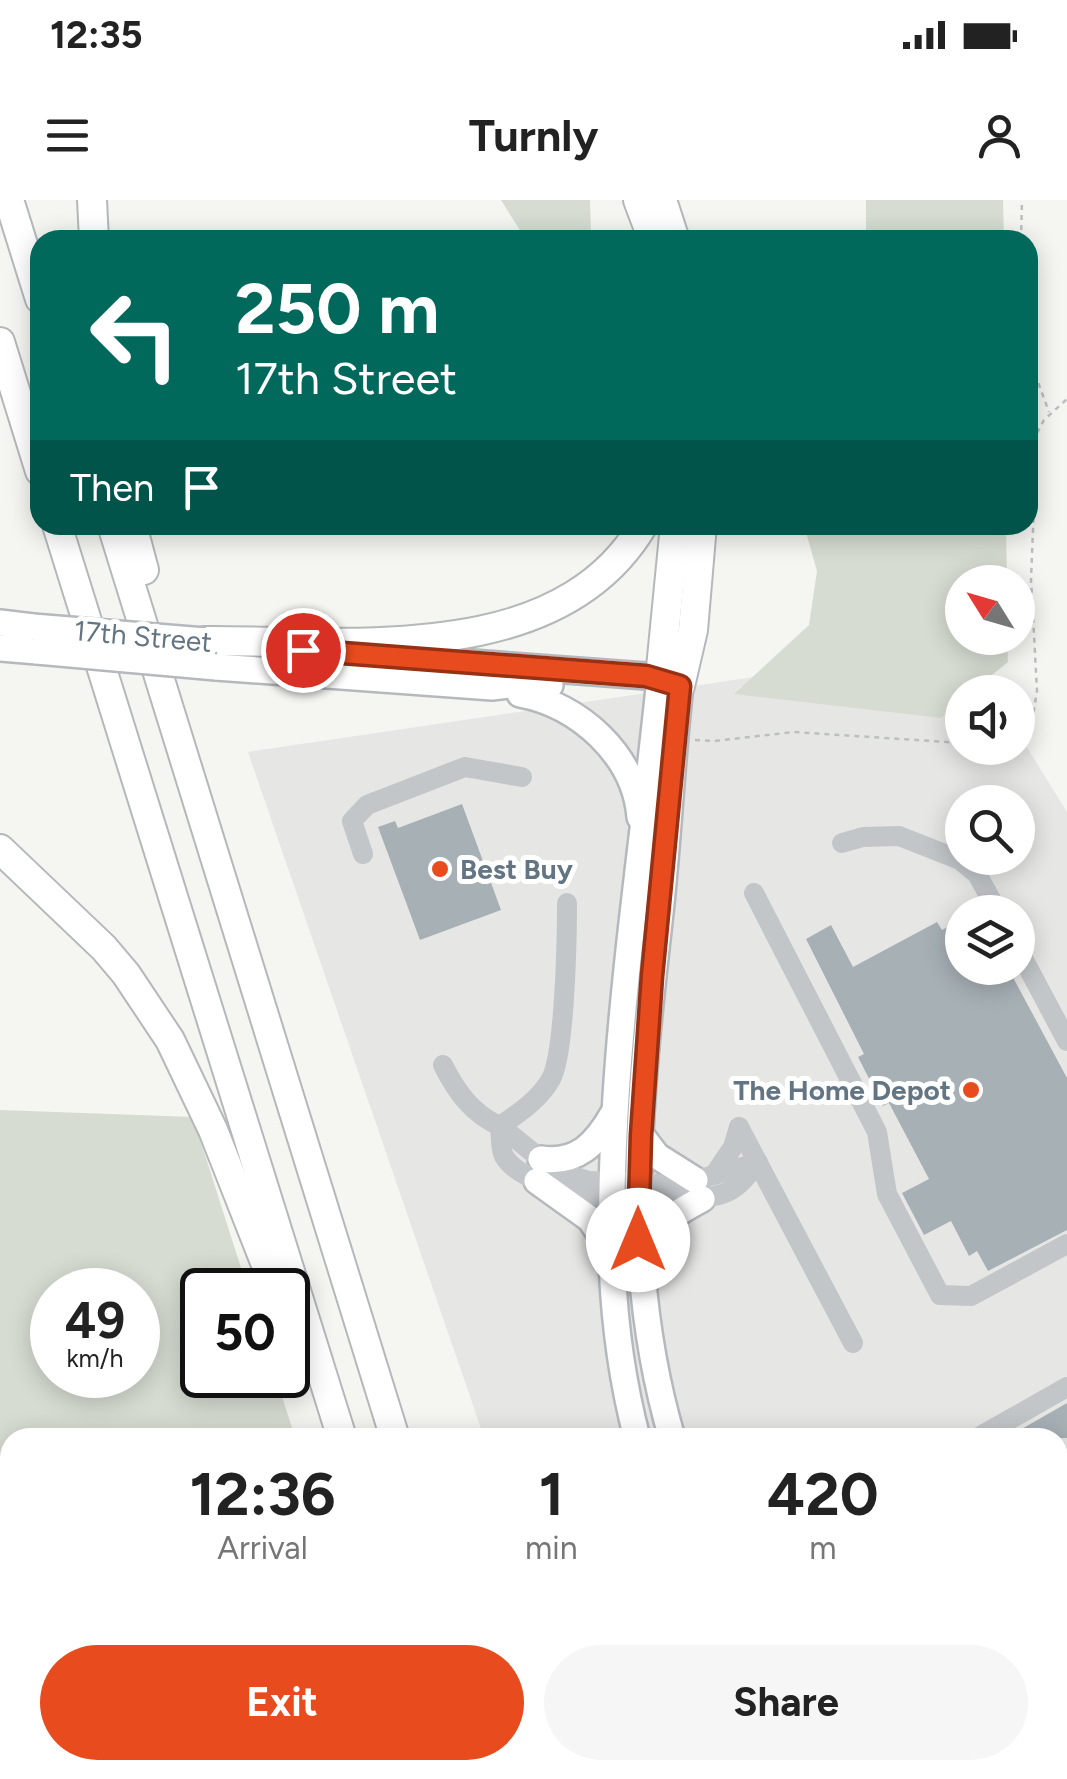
<!DOCTYPE html>
<style>
:root{--surface:#fff;--page:#f6f6f6;--text:#222;--muted:#767676;--accent:#e84b1e}
body{margin:0;font-family:Figtree,sans-serif;background:var(--page);color:var(--text);height:100vh;display:flex;flex-direction:column;font-size:38px;white-space:nowrap}
*{box-sizing:border-box;margin:0}
p{font-size:32px;color:var(--muted)}
.icon{flex:none;width:55px;height:55px;fill:none;stroke:currentColor;stroke-width:2;stroke-linecap:round;stroke-linejoin:round}
.map{position:relative;flex:1;overflow:hidden}
.drawer{position:absolute;left:0px;top:1228px;width:1068px;height:352px;display:flex;flex-direction:column;background:var(--surface);border-radius:30px 30px 0 0;box-shadow:0 5px 25px #0003}
.drawer>*{flex:none}
.guide{position:absolute;left:30px;top:30px;width:1008px;height:305px;border-radius:30px;box-shadow:0 5px 25px #0003;background:#00695c;color:#fff;overflow:hidden}
.needle{width:65px;rotate:307deg}
.tools{position:absolute;left:945px;top:365px;display:grid;gap:20px}
.tools a{display:grid;place-items:center;width:90px;height:90px;border-radius:50%;background:var(--surface);box-shadow:0 5px 25px #0003;font-size:50px}
.speed{position:absolute;left:30px;top:1068px;display:flex;gap:20px;font-size:50px;font-weight:700;text-align:center}
.speed>*{display:grid;place-content:center;width:130px;height:130px;border-radius:50%;background:var(--surface);box-shadow:0 5px 25px #0003;line-height:1}
.speed small{font-size:25px;font-weight:400}
.speed .limit{border:5px solid #111;border-radius:15px;background:#fff;color:#111}
.pin{position:absolute;display:grid;place-items:center;width:85px;height:85px;color:#fff;margin:-42px;border:5px solid #fff;border-radius:50%;box-shadow:0 2px 10px #0007}
.me{position:absolute;width:110px;margin:-55px;rotate:0deg;stroke-linejoin:round;filter:drop-shadow(0 0 8px #0008)}
.turn{display:flex;align-items:center;gap:35px;height:210px;padding:0 40px;font-size:45px}
.turn .icon{width:130px;height:130px;stroke-width:2.5}
.turn b{display:block;font-size:70px;line-height:85px}
.then{display:flex;align-items:center;height:95px;padding:0 40px;background:#0003;gap:20px;font-size:38px}
.eta{display:flex;justify-content:space-evenly;align-items:center;height:170px;text-align:center}
.eta b{font-size:60px;font-weight:700;line-height:70px}
.cta{display:flex;gap:20px;margin-top:auto;padding:20px 40px}
.cta a{flex:1;height:115px;border-radius:60px;background:var(--accent);color:#fff;font-size:40px;font-weight:700;line-height:115px;text-align:center}
.cta a+a{background:var(--page);color:var(--text)}
.status{display:flex;justify-content:space-between;align-items:center;height:70px;padding:0 50px;background:var(--surface);direction:ltr}
.status svg{height:28px;fill:currentColor}
header{display:flex;justify-content:space-between;align-items:center;height:130px;padding:0 40px;background:var(--surface);font-size:45px;font-weight:700}
.map>svg:first-child{display:block}
</style>
<div class="status"><b>12:35</b><svg viewBox="0 0 49 12"><path d="M0 12V9h3v3zM5 12V6h3v6zM10 12V3h3v9zM15 12V0h3v12zM26 1h20v11H26zM47 4h2v5h-2z"/></svg></div>
<header><svg class="icon" aria-label="menu" viewBox="0 0 24 24"><path d="M4 6h16M4 12h16M4 18h16"/></svg>Turnly<svg class="icon" aria-label="person" viewBox="0 0 24 24"><circle cx="12" cy="8" r="4"/><path d="M4 21q1-7 8-7t8 7"/></svg></header>
<div class="map">
<svg width="1067" height="1579" viewBox="0 0 1067 1579">
<rect width="100%" height="100%" fill="#f5f5f1"/>
<path fill="#e6e7e5" fill-rule="evenodd" d="M963,446L992,492H962V548H1018V533L1067,612V1579H602L599,1570H1058V1238L484,1237L248,552ZM962,602H1018V658H962ZM962,712H1018V768H962Z"/>
<g fill="#d6dcd2" fill-rule="evenodd">
<path d="M501,0H590L591,35L588,40H526Z"/>
<path d="M866,0H1003L1004,40H866Z"/>
<path d="M804,325H1006L1007,382H962V438H1007L1008,462L971,492H962V499L941,518L734,494L809,425L817,371Z"/>
<path d="M0,910L193,917L248,1090H202V1175H275L295,1237L10,1238V1570H401L404,1579H0ZM52,1090H138V1175H52Z"/>
<path d="M554,1570H599L602,1579H557Z"/>
</g>
<g fill="#a7b0b5">
<path d="M462,604L501,710L420,740L378,627L395,621L398,628Z"/>
<path d="M962,719V768H1008L1067,878V1030L988,1071L977,1051L969,1056L951,1021L924,1035L902,993L929,979L889,903L883,906L858,857L864,854L806,739L831,725L853,767L937,722L942,730Z"/>
<path d="M1067,1203V1238H1006Z"/>
</g>
<g fill="none" stroke-linecap="round" stroke-linejoin="round">
<g stroke="#b5b9bd" stroke-width="30">
<g id="major">
<path d="M0,423L33,427"/>
<path d="M0,448L37,451"/>
<path d="M338,453L646,476L676,484"/>
<path d="M216,467L492,487L528,483L550,485"/>
<path d="M520,494C579,505 635,555 640,617"/>
<path d="M641,935L657,956L695,980"/>
<path d="M541,959C577,964 596,944 613,914"/>
<path d="M537,981L590,1019L609,1048"/>
<path d="M641,1060C652,1027 672,1015 702,999"/>
<path d="M637,1238C606,1119 609,1016 616,896C625,756 646,618 660,478"/>
<path d="M672,1238C621,1064 639,899 659,722C668,644 671,565 680,486"/>
<path d="M779,1570L784,1579"/>
<path d="M819,1570L823,1579"/>
</g>
</g>
<g stroke="#b5b8bb" stroke-width="32">
<g id="highway">
<path d="M9,0L40,99"/>
<path d="M92,0L94,40"/>
<path d="M638,0L653,40"/>
<path d="M662,0L675,40"/>
<path d="M0,142L40,271"/>
<path d="M57,325L342,1238"/>
<path d="M112,325L395,1238"/>
<path d="M132,325L144,370"/>
<path d="M205,441C348,440 558,469 643,325"/>
<path d="M660,478L675,325"/>
<path d="M680,486L693,430L702,325"/>
<path d="M0,649L104,748L126,774L170,840L213,930L276,1090"/>
<path d="M446,1570L449,1579"/>
<path d="M500,1570L503,1579"/>
</g>
</g>
<g stroke="#bcbec0" stroke-width="2.5" stroke-dasharray="5 5" stroke-linecap="butt">
<path d="M1021,40L1022,0"/>
<path d="M1028,155L1049,212"/>
<path d="M1018,537L1032,521L1037,491L1031,379L1037,233L1044,220L1067,199"/>
<path d="M695,540L714,541L794,532L962,543"/>
</g>
<g stroke="#c2c6c9" stroke-width="20">
<path d="M842,643L863,637L899,636L960,660L977,674L998,712"/>
<path d="M363,654L352,621L367,605L465,567L522,577"/>
<path d="M754,693L877,932L887,994L940,1095L971,1096L1067,1044"/>
<path d="M1018,749L1067,841"/>
<path d="M443,865C456,891 472,914 500,926C519,913 539,900 551,879C565,853 567,738 567,703"/>
<path d="M500,926C501,934 500,949 504,956C528,1000 692,1012 731,990C742,984 750,972 758,962"/>
<path d="M500,926L553,969L588,981L679,985L756,963"/>
<path d="M739,927L853,1143"/>
<path d="M714,975L733,947L739,927"/>
<path d="M977,1238L1067,1187"/>
<path d="M1058,1411L1067,1426"/>
<path d="M1047,1579L1067,1564"/>
</g>
<use href="#major" stroke="#fff" stroke-width="25"/>
<use href="#highway" stroke="#fff" stroke-width="28"/>
<g stroke="#b5b9bd" stroke-width="30" stroke-linecap="butt">
<g id="major-bridge">
<path d="M33,427L205,441"/>
<path d="M37,451L216,467"/>
</g>
</g>
<use href="#major-bridge" stroke="#fff" stroke-width="25"/>
</g>
<g fill="none" stroke-linecap="round" stroke-linejoin="round">
<g stroke="#973114" stroke-width="25">
<path id="route" d="M303,450L646,476L680,486L652,776L641,935L638,1040"/>
</g>
<use href="#route" stroke="#e84b1e" stroke-width="18"/>
</g>
<g fill="#e84b1e" stroke="#fff" stroke-width="4">
<circle cx="440" cy="669" r="10"/>
<circle cx="971" cy="890" r="10"/>
</g>
<g text-anchor="middle" stroke-width="10" stroke-linejoin="round" paint-order="stroke">
<g font-size="28" fill="#637583" stroke="#fff">
<text transform="translate(143 436) rotate(5)" y="10">17th Street</text>
</g>
<g font-size="28" font-weight="bold" fill="#637583" stroke="#fff" text-anchor="start">
<text x="460" y="679">Best Buy</text>
<text x="951" y="900" text-anchor="end">The Home Depot</text>
</g>
</g>
</svg>
<div class="tools">
<a><svg class="needle" viewBox="-14 -14 28 28"><path d="M0-13l5 13h-10z" fill="#e53935"/><path d="M0 13l5-13h-10z" fill="#767676"/></svg></a>
<a><svg class="icon" aria-label="sound" viewBox="0 0 24 24"><path d="M4 9h4l5-4v14l-5-4H4zM17 9q2 3 0 6"/></svg></a>
<a><svg class="icon" aria-label="search" viewBox="0 0 24 24"><circle cx="10" cy="10" r="6"/><path d="M15 15l6 6"/></svg></a>
<a><svg class="icon" aria-label="layers" viewBox="0 0 24 24"><path d="M12 4l9 5-9 5-9-5zM3 14l9 5 9-5"/></svg></a>
</div>
<div class="speed"><div>49<small>km/h</small></div><div class="limit">50</div></div>
<div class="pin" style="left:303px;top:450px;background:#d93025"><svg class="icon" aria-label="arrive" viewBox="0 0 24 24"><path d="M6 21V4h12l-3 4 3 4H6"/></svg></div>
<svg class="me" style="left:638px;top:1040px" viewBox="-20 -20 40 40"><circle r="19" fill="#fff"/><path d="M0-13L10 11 0 6-10 11z" fill="#e84b1e"/></svg>
<div class="guide">
<div class="turn"><svg class="icon" aria-label="left" viewBox="0 0 24 24"><path d="M17 20v-9H6M10 6l-5 5 5 5"/></svg><div><b>250 m</b>17th Street</div></div>
<div class="then">Then<svg class="icon" aria-label="arrive" viewBox="0 0 24 24"><path d="M6 21V4h12l-3 4 3 4H6"/></svg></div>
</div>
<section class="drawer">
<div class="eta">
<div><b>12:36</b><p>Arrival</p></div>
<div><b>1</b><p>min</p></div>
<div><b>420</b><p>m</p></div>
</div>
<div class="cta"><a>Exit</a><a>Share</a></div>
</section>
</div>
